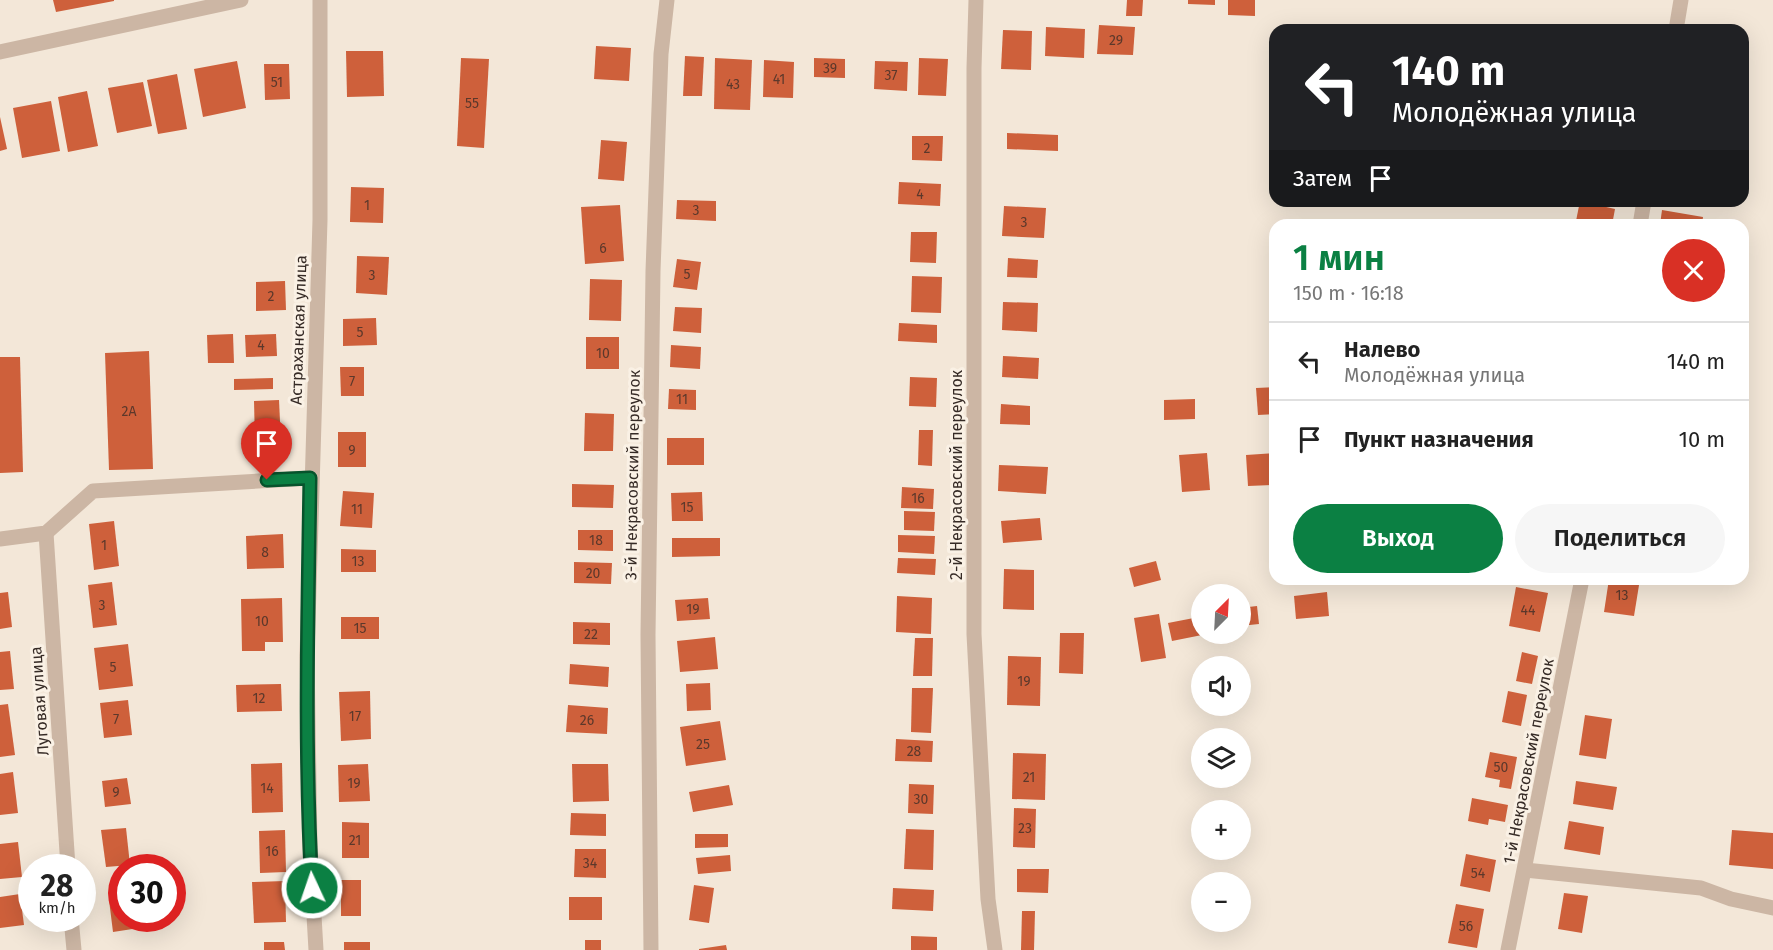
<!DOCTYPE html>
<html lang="ru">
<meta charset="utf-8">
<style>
:root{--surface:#fff;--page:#f6f6f6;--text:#222;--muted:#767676;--line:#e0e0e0;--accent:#0b8043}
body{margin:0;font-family:"Fira Sans",sans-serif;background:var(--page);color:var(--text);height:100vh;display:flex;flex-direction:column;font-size:22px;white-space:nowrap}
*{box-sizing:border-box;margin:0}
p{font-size:20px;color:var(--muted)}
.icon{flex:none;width:33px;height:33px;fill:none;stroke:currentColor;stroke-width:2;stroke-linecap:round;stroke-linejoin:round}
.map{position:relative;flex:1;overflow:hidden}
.drawer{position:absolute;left:1269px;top:219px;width:480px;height:366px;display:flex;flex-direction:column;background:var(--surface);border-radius:18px;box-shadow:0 6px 24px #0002}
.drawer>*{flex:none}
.banner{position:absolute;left:1269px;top:24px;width:480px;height:183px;border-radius:18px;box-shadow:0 6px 24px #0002;background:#202124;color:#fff;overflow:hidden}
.needle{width:39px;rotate:24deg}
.controls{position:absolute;left:1191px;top:584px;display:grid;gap:12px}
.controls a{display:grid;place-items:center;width:60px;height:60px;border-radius:50%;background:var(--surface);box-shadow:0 6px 24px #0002;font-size:30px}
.speed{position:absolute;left:18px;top:854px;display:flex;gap:12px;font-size:30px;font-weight:700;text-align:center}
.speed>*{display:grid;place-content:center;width:78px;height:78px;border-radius:50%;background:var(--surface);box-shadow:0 6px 24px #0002;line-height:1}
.speed small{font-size:15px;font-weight:400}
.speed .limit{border:9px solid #d22;background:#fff;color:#111}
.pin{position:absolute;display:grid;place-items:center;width:51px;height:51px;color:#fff;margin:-62px -26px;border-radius:50% 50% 50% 0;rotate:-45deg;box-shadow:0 0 6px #0007}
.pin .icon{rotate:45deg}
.me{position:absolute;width:66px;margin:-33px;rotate:357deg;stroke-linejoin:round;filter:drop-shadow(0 0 4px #0008)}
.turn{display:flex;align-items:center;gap:21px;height:126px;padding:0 24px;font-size:27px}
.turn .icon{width:78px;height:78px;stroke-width:2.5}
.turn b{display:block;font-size:42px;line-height:51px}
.then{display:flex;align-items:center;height:57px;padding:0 24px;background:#0003;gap:12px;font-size:22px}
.round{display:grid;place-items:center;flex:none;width:63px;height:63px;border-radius:32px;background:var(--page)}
.headline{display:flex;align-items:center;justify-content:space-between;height:102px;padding:0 24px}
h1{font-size:36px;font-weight:600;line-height:45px;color:var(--accent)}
.cta{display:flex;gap:12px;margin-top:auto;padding:12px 24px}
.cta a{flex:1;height:69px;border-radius:36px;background:var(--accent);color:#fff;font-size:24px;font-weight:600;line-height:69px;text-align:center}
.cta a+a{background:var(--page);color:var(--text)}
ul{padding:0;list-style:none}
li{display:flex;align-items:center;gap:18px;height:78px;padding:0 24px;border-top:2px solid var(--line)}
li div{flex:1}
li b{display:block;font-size:22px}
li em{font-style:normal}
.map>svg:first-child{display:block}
</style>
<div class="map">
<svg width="1773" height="950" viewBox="0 0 1773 950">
<rect width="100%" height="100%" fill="#f3e7d8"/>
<g fill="#ce603b">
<path d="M53,0H114V1L56,12Z"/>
<path d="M1127,0H1143L1142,16H1126Z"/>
<path d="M1188,0H1215V5L1188,4Z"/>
<path d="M1228,0H1255V16L1228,15Z"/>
<path d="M1099,25L1135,27L1133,55L1097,54Z"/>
<path d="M1046,27L1085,29L1084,58L1045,56Z"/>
<path d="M1003,30L1032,31L1031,70L1001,69Z"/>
<path d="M596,46L631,48L629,81L594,79Z"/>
<path d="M346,51H383L384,96L347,97Z"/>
<path d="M685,56L704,57L702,96H683Z"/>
<path d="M461,58L489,59L484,148L457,146Z"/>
<path d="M715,58L752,60L750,110L714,109Z"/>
<path d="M814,58L845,59V78L814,77Z"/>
<path d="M919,58L948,59L946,96L918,95Z"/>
<path d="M764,60L794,62L793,98L763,97Z"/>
<path d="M237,61L246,108L203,117L194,69Z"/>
<path d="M875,61L908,62L907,91L874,89Z"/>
<path d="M264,64H289L290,99L265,100Z"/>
<path d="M177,74L187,129L158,134L147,80Z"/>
<path d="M143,82L152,126L117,133L108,88Z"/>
<path d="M87,91L98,146L68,152L58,97Z"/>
<path d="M51,101L60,151L22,158L13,108Z"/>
<path d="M0,117L7,149L0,151Z"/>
<path d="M1007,133L1058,135V151L1007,149Z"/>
<path d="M912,136H943L942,161L912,160Z"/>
<path d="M601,140L627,142L624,181L598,179Z"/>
<path d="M899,182L941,184L940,206L898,204Z"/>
<path d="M351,187L384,188L383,223L350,222Z"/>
<path d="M677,200L716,201V221L676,219Z"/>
<path d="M1580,201L1615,209L1612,225H1596L1576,221Z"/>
<path d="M620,205L624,261L585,264L581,207Z"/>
<path d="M1004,206L1046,208L1044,238L1002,236Z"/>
<path d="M1662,210L1703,217L1702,225H1660Z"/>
<path d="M911,232H937L936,263L910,262Z"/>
<path d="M357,256L389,257L387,295L356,293Z"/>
<path d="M1008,258L1038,260L1037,278L1007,277Z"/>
<path d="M677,259L701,262L697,290L673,287Z"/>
<path d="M912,276L942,277L941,313L911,312Z"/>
<path d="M590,279L622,280L621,321L589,320Z"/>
<path d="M285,281L286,310L256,311V282Z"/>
<path d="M1003,302L1038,303L1037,332L1002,330Z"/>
<path d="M675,307L702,308L701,333L673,331Z"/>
<path d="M376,318L377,345L343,346V319Z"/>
<path d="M899,323L937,325V343L898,341Z"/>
<path d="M233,334L234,363H208L207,335Z"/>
<path d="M276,334L277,356L246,357L245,335Z"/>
<rect x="586" y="337" width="33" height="32"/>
<path d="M671,345L701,347L700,369L670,367Z"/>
<path d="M149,351L153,469L109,470L105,353Z"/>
<path d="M1003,356L1039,358L1038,379L1002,377Z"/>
<path d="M0,357H20L23,472L0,473Z"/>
<path d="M340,367H364V396H341Z"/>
<path d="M910,377L937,378L936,407L909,406Z"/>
<path d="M273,378V389L234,390V379Z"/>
<path d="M1275,387V414L1258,415L1256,388Z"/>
<path d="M669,389L696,390V410L668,409Z"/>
<path d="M1195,399V419L1164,420V400Z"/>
<path d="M279,400L281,442H255L254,401Z"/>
<path d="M1001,404L1030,406V425L1000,424Z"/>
<path d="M585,413L614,414L613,451H584Z"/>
<path d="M919,430H933L932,466L918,465Z"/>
<rect x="338" y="432" width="28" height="35"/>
<rect x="667" y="438" width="37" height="27"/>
<path d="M1207,453L1210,490L1182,492L1179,455Z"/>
<path d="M1275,453V485L1248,486L1246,455Z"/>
<path d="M999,465L1048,467L1046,494L998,491Z"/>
<path d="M572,484L614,485L613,508L572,507Z"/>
<path d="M902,487L934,489L933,509L901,508Z"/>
<path d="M343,491L374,493L372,528L340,526Z"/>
<path d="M702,492L703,521H672L671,493Z"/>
<path d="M904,511L935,512L934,531L904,530Z"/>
<path d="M1040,518L1042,540L1003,543L1001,521Z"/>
<path d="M114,521L119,566L94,570L89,524Z"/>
<path d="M578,530H613V551L578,550Z"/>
<path d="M283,534L284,568L247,569L246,536Z"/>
<path d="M898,535L935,536L934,554L898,552Z"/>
<path d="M672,538H720V556L672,557Z"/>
<path d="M341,549L376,550V572H341Z"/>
<path d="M898,558L936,559L935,575L897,573Z"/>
<path d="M1156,561L1161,580L1134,587L1129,568Z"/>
<path d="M574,562L612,563L611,584L574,583Z"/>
<path d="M1004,569L1034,570V610L1003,609Z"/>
<path d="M1609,579H1640L1634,616L1604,612Z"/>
<path d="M112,582L117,625L93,628L88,585Z"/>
<path d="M1516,587L1548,593L1540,632L1509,626Z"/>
<path d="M8,592L12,627L0,629V593Z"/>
<path d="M1327,592L1329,616L1296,619L1294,596Z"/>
<path d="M897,596L932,598L931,634L896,632Z"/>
<path d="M282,598L283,642H265V651H242L241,599Z"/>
<path d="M708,598L710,619L677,621L675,600Z"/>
<path d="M1257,606L1259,624L1240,626V608Z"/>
<path d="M1159,614L1166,658L1141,662L1134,618Z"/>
<rect x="341" y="617" width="38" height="22"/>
<path d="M1199,617L1202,635L1172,641L1168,623Z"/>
<path d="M573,622L610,623V645L573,644Z"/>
<path d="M1060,633H1084L1083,674L1059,673Z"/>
<path d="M715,637L718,669L680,672L677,641Z"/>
<path d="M915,638H933L932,676H913Z"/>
<path d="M128,644L133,686L99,690L94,648Z"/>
<path d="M10,651L14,689L0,690V652Z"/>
<path d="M1522,652L1538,656L1532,684L1516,681Z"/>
<path d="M1008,656L1041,657L1040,706L1007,705Z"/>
<path d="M570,664L609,667L608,687L569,684Z"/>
<path d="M710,683L711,710L687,711L686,684Z"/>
<path d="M281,684L282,711L237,712L236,685Z"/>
<path d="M912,688H933L931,733L911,732Z"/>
<path d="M370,691L371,739L341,741L339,692Z"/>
<path d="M1508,691L1527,695L1521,726L1502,722Z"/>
<path d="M128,700L132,735L104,738L100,703Z"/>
<path d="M8,704L15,755L0,757V705Z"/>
<path d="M568,705L608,708L607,734L566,732Z"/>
<path d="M1585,715L1612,719L1606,759L1579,755Z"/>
<path d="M720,721L726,760L686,766L680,727Z"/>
<path d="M896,739L933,741L932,762L895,761Z"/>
<path d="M1490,752L1517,757L1511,789L1499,787L1500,780L1485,777Z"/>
<path d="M1013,753L1046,754L1045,800L1012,799Z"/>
<path d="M282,763L283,812L252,813L251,764Z"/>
<path d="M368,764L370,801L339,802L338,765Z"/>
<path d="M572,764H608L609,801L573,802Z"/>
<path d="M13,772L18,813L0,815V774Z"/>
<path d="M127,778L131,804L105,807L102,781Z"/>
<path d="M1576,781L1617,787L1613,810L1573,804Z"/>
<path d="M909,784L934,785L933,814L908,813Z"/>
<path d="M729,785L733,805L693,812L689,792Z"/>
<path d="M1472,798L1508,805L1505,822L1489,819L1488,825L1468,821Z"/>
<path d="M1014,808L1036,809L1035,848L1013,847Z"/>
<path d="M571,813L606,814V836L570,835Z"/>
<path d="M1569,821L1604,827L1600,855L1564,849Z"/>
<path d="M342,822L369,823V858H342Z"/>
<path d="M126,828L130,865L106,867L101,830Z"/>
<path d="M906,829L934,830L933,870L904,869Z"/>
<path d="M285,830L286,872L260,873L259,831Z"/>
<path d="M1732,830L1773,833V869L1729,865Z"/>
<path d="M695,834H728V847L695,848Z"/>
<path d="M18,842L22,877L0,879V844Z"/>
<path d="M575,849H606V878L574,877Z"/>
<path d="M1466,854L1496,860L1490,892L1460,886Z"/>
<path d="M730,855L731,871L698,874L696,858Z"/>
<path d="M1017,869H1049L1048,893L1017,892Z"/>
<rect x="341" y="880" width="20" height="36"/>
<path d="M285,881L286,922L254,923L252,882Z"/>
<path d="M694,885L714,888L709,923L689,920Z"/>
<path d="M893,888L934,890L933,911L892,909Z"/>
<path d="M1564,893L1588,896L1582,933L1558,929Z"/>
<path d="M20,894L24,925L0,928V897Z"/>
<rect x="569" y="897" width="33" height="23"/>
<path d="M122,898V918H138L139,928L113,932L109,900Z"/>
<path d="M1456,904L1484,909L1477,948L1448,943Z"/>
<path d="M1022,911H1035L1034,950H1021Z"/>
<path d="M911,936L937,937V950H911Z"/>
<rect x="585" y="940" width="16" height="10"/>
<path d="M264,942H284L285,950H264Z"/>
<rect x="344" y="942" width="26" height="8"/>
<path d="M726,945L727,950H699V949Z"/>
</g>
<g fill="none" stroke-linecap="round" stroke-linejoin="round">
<g stroke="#ccb6a4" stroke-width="15">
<path d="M976,0L974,68V634L988,899L995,950"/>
<path d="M1676,30L1681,0"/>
<path d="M0,52L241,0"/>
<path d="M1640,225L1644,201"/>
<path d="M46,533L68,867"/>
<path d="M0,539L46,533L93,491L310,478"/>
<path d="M1525,870L1701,888L1731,899L1773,908"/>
<path d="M71,918L74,950"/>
<path d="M316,950L310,847L307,656L320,220V0"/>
<path d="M651,950L648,635L653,271L661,54L667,0"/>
<path d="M1508,950L1582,579"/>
</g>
</g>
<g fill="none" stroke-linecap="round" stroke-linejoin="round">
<g stroke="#07532c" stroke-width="15">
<path id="route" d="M267,480L310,478C308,614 304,752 312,888"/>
</g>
<use href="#route" stroke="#0b8043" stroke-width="10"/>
</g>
<g text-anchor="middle" stroke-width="6" stroke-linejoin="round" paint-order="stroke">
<g font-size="14" fill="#5c382b">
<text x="1116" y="45">29</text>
<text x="830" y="73">39</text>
<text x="891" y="80">37</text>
<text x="779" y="84">41</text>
<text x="277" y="87">51</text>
<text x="733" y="89">43</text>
<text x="472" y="108">55</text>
<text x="927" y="153">2</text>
<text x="920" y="199">4</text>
<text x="367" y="210">1</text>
<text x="696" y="215">3</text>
<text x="1024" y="227">3</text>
<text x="603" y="253">6</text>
<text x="687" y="279">5</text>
<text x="372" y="280">3</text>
<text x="271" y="301">2</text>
<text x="360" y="337">5</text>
<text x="261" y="350">4</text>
<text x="603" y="358">10</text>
<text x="352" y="386">7</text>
<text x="682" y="404">11</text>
<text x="129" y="416">2А</text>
<text x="352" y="455">9</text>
<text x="918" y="503">16</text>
<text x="687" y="512">15</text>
<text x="357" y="514">11</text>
<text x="596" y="545">18</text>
<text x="104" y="550">1</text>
<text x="265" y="557">8</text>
<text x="358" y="566">13</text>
<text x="593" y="578">20</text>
<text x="1622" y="600">13</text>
<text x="102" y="610">3</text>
<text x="693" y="614">19</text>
<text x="1528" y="615">44</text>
<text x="262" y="626">10</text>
<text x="360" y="633">15</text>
<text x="591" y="639">22</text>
<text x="113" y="672">5</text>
<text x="1024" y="686">19</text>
<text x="259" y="703">12</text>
<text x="355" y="721">17</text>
<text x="116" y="724">7</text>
<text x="587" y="725">26</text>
<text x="703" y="749">25</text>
<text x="914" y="756">28</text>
<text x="1501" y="772">50</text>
<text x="1029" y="782">21</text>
<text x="354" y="788">19</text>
<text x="267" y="793">14</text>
<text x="116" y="797">9</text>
<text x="921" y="804">30</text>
<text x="1025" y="833">23</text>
<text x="355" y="845">21</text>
<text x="272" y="856">16</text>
<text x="590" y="868">34</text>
<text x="1478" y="878">54</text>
<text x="1466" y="931">56</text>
</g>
<g font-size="16" fill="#362b26" stroke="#faf1e5">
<text transform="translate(298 330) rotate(-88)" y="6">Астраханская улица</text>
<text transform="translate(632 475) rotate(-89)" y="6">3-й Некрасовский переулок</text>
<text transform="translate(956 475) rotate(-90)" y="6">2-й Некрасовский переулок</text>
<text transform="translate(39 701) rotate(-94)" y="6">Луговая улица</text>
<text transform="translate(1528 761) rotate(-79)" y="6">1-й Некрасовский переулок</text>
</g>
</g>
</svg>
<div class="controls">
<a><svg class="needle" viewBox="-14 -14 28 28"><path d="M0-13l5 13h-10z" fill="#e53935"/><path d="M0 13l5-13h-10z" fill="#767676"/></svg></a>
<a><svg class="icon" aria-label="sound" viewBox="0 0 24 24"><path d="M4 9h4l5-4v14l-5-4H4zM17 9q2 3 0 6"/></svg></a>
<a><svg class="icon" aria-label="layers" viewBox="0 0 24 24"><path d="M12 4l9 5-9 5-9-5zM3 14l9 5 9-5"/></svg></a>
<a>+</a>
<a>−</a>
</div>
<div class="speed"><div>28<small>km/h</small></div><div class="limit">30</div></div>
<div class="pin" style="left:267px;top:480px;background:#d93025"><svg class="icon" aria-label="arrive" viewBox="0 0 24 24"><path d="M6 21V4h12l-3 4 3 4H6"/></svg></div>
<svg class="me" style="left:312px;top:888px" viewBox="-20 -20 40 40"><circle r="17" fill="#0b8043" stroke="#fff" stroke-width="3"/><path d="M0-11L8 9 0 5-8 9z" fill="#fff"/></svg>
<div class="banner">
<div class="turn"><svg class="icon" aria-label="left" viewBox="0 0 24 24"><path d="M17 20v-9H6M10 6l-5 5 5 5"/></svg><div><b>140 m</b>Молодёжная улица</div></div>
<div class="then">Затем<svg class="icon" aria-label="arrive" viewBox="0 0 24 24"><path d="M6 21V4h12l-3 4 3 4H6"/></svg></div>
</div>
<section class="drawer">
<div class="headline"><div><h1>1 мин</h1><p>150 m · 16:18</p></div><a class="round" style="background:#d93025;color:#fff"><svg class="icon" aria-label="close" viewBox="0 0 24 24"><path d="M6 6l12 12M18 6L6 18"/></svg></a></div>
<ul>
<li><svg class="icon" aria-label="left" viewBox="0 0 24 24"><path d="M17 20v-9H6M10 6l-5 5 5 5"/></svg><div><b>Налево</b><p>Молодёжная улица</p></div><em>140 m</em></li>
<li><svg class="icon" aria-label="arrive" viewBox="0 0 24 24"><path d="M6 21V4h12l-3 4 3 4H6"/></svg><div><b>Пункт назначения</b></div><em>10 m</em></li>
</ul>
<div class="cta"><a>Выход</a><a>Поделиться</a></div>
</section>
</div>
